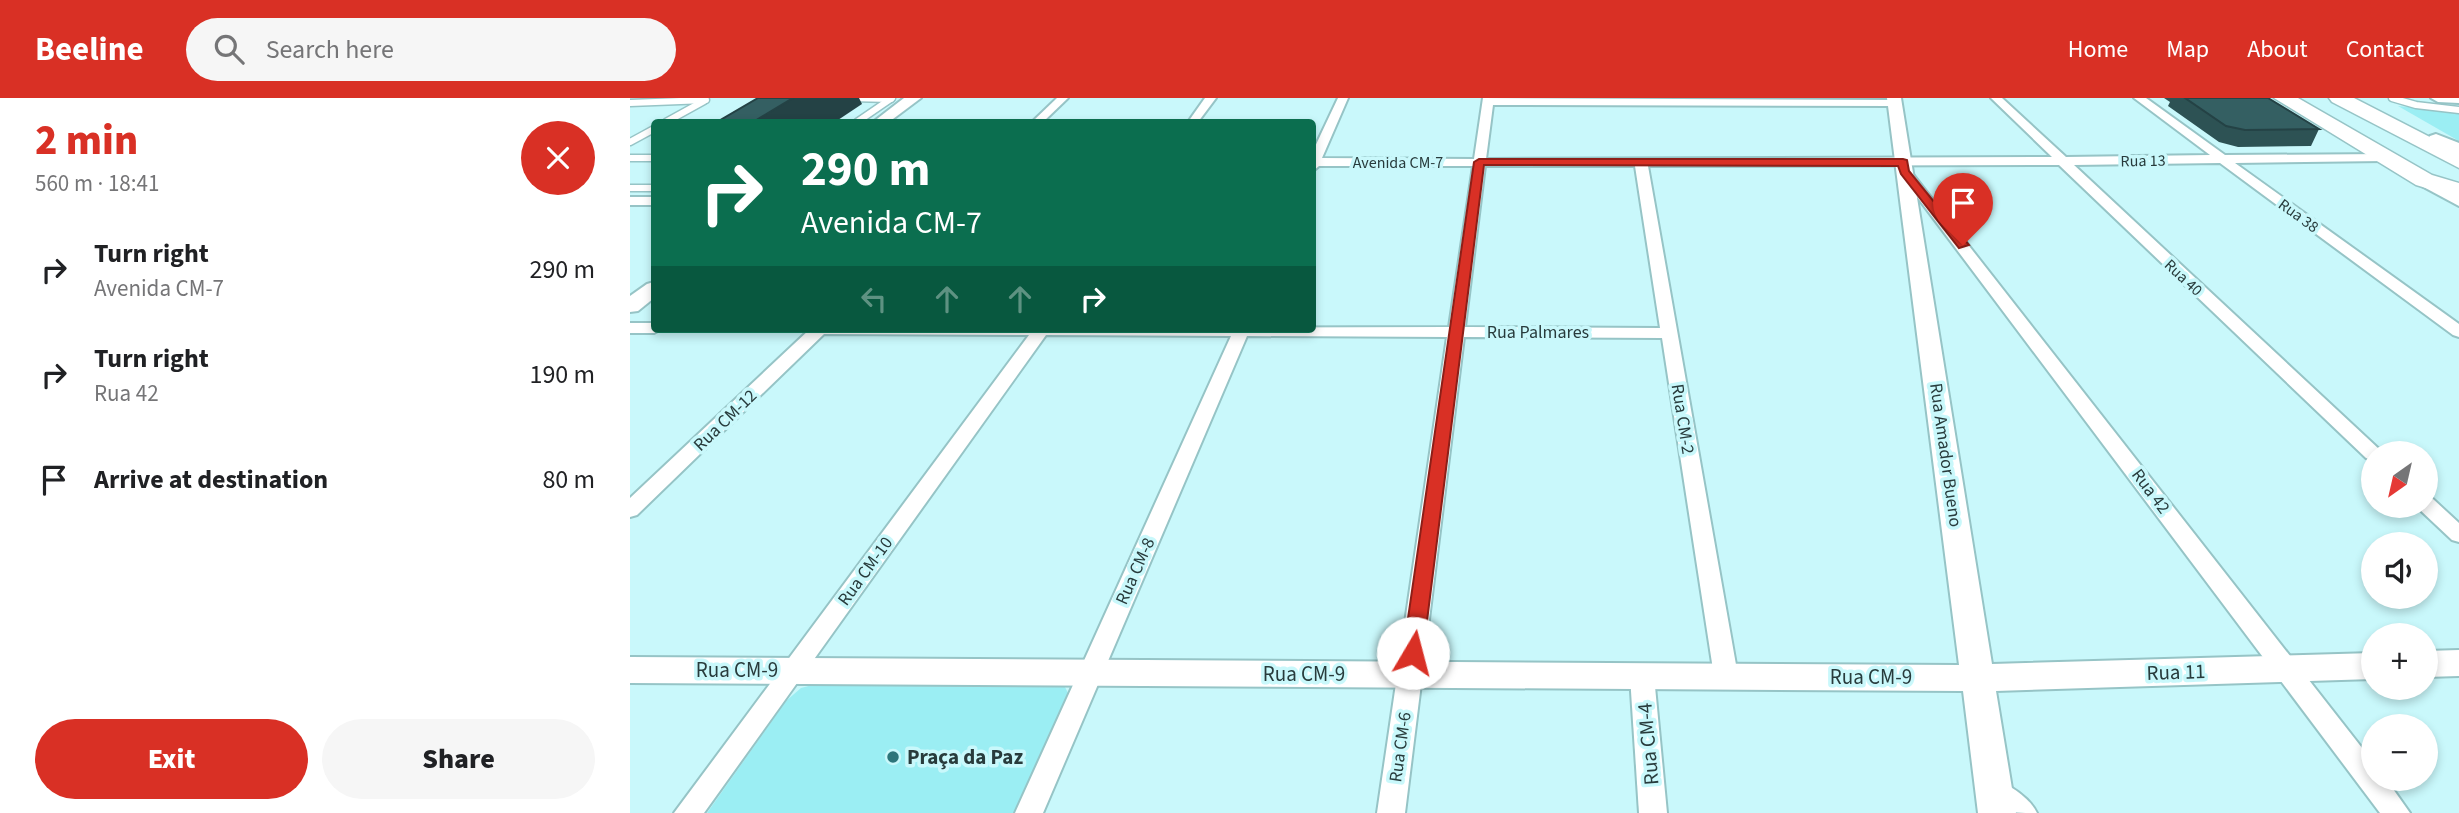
<!DOCTYPE html>
<meta charset="utf-8">
<style>
:root{--surface:#fff;--page:#f6f6f6;--text:#202124;--muted:#757577;--accent:#d93025}
body{margin:0;font-family:"Source Sans 3",sans-serif;background:var(--page);color:var(--text);height:100vh;display:flex;flex-direction:column;font-size:26px;white-space:nowrap}
*{box-sizing:border-box;margin:0}
p{font-size:23px;color:var(--muted)}
.icon{flex:none;width:38px;height:38px;fill:none;stroke:currentColor;stroke-width:2;stroke-linecap:round;stroke-linejoin:round}
.map{position:relative;flex:1;overflow:hidden}
.drawer{display:flex;flex-direction:column;background:var(--surface);width:630px}
.drawer>*{flex:none}
.banner{position:absolute;left:21px;top:21px;width:665px;height:214px;border-radius:7px;box-shadow:0 4px 10px #0003;background:#0b6e4f;color:#fff;overflow:hidden}
.needle{width:46px;rotate:214deg}
.buttons{position:absolute;left:1731px;top:343px;display:grid;gap:14px}
.buttons a{display:grid;place-items:center;width:77px;height:77px;border-radius:50%;background:var(--surface);box-shadow:0 4px 10px #0003;font-size:35px}
.pin{position:absolute;display:grid;place-items:center;width:60px;height:60px;color:#fff;margin:-72px -30px;border-radius:50% 50% 50% 0;rotate:-45deg;box-shadow:0 0 7px #0007}
.pin .icon{rotate:45deg}
.me{position:absolute;width:77px;margin:-38px;rotate:8deg;stroke-linejoin:round;filter:drop-shadow(0 0 5px #0008)}
.turn{display:flex;align-items:center;gap:24px;height:147px;padding:0 35px;font-size:32px}
.turn .icon{width:91px;height:91px;stroke-width:2.5}
.turn b{display:block;font-size:49px;line-height:60px}
.lanes{display:flex;align-items:center;height:66px;padding:0 35px;background:#0003;justify-content:center;gap:35px;direction:ltr}
.lanes .off{opacity:.35}
.round{display:grid;place-items:center;flex:none;width:74px;height:74px;border-radius:37px;background:var(--page)}
.headline{display:flex;align-items:center;justify-content:space-between;height:119px;padding:0 35px}
h1{font-size:42px;font-weight:800;line-height:52px;color:var(--accent)}
.primary-button{display:flex;gap:14px;margin-top:auto;padding:14px 35px}
.primary-button a{flex:1;height:80px;border-radius:42px;background:var(--accent);color:#fff;font-size:28px;font-weight:800;line-height:80px;text-align:center}
.primary-button a+a{background:var(--page);color:var(--text)}
ul{padding:0;list-style:none}
li{display:flex;align-items:center;gap:21px;height:105px;padding:0 35px}
li div{flex:1}
li b{display:block;font-size:26px}
li em{font-style:normal}
header{display:flex;align-items:center;gap:42px;box-sizing:border-box;height:98px;padding:0 35px;background:var(--accent);color:#fff}
header strong{font-size:33px}
nav{display:flex;gap:38px;margin-inline-start:auto;font-size:24px}
.search{width:490px;height:63px;background:var(--page);display:flex;align-items:center;gap:18px;box-sizing:border-box;padding:0 24px;border-radius:38px;color:var(--muted);font-size:26px}
main{display:flex;flex:1;min-height:0}
.map>svg:first-child{display:block}
</style>
<header>
<strong>Beeline</strong>
<div class="search"><svg class="icon" aria-label="search" viewBox="0 0 24 24"><circle cx="10" cy="10" r="6"/><path d="M15 15l6 6"/></svg>Search here</div>
<nav><a>Home</a><a>Map</a><a>About</a><a>Contact</a></nav>
</header>
<main>
<section class="drawer">
<div class="headline"><div><h1>2 min</h1><p>560 m · 18:41</p></div><a class="round" style="background:#d93025;color:#fff"><svg class="icon" aria-label="close" viewBox="0 0 24 24"><path d="M6 6l12 12M18 6L6 18"/></svg></a></div>
<ul>
<li><svg class="icon" aria-label="right" viewBox="0 0 24 24"><path d="M7 20v-9h11M14 6l5 5-5 5"/></svg><div><b>Turn right</b><p>Avenida CM-7</p></div><em>290 m</em></li>
<li><svg class="icon" aria-label="right" viewBox="0 0 24 24"><path d="M7 20v-9h11M14 6l5 5-5 5"/></svg><div><b>Turn right</b><p>Rua 42</p></div><em>190 m</em></li>
<li><svg class="icon" aria-label="arrive" viewBox="0 0 24 24"><path d="M6 21V4h12l-3 4 3 4H6"/></svg><div><b>Arrive at destination</b></div><em>80 m</em></li>
</ul>
<div class="primary-button"><a>Exit</a><a>Share</a></div>
</section>
<div class="map">
<svg width="1829" height="715" viewBox="0 0 1829 715">
<rect width="100%" height="100%" fill="#c9f8fb"/>
<g fill="#9beef3">
<path d="M1768,8L1829,14V43Z"/>
<path d="M190,585L427,587L435,589L438,595L384,715H77L156,603L171,590Z"/>
</g>
<g fill="none" stroke-linecap="round" stroke-linejoin="round">
<g stroke="#96c4c6" stroke-width="9">
<g id="lane">
<path d="M220,0L261,1"/>
<path d="M1762,0L1786,7L1829,12"/>
<path d="M0,5L76,2"/>
<path d="M36,24L74,3"/>
<path d="M227,24L262,0"/>
<path d="M0,44L24,31"/>
<path d="M0,60H24"/>
<path d="M0,90H24"/>
</g>
</g>
<g stroke="#96c4c6" stroke-width="4">
<g id="street">
<path d="M427,0H438L413,24H402Z"/>
<path d="M575,0H586L568,24H558Z"/>
<path d="M708,0H718L692,60L844,61L853,0L1264,2L1269,5L1264,8L863,7L856,61L1422,59L1361,0H1372L1436,59L1580,57L1504,0H1516L1595,57L1758,56L1760,59L1754,63L1605,65L1829,226V239L1823,237L1590,65L1444,67L1750,352L1752,355H1743V362L1736,360L1429,67L1018,68L1108,578L1105,585L1096,588L1087,585L1084,578L1032,240L834,239L775,715H747L817,239L617,238L413,715H385L601,238L416,237L74,715H44L399,237L194,236L7,417L0,419V400L180,231L819,229L843,68H689L682,74V55ZM855,68H1005L1030,230L835,229Z"/>
<path d="M1274,69L1278,70L1743,664V681H1756L1780,715H1750L1270,76V70Z"/>
<rect x="0" y="99" width="24" height="8"/>
<path d="M0,225H24V231H31L24,235H0Z"/>
<path d="M1796,399L1803,401L1829,425V444L1822,442L1789,411L1787,408H1796Z"/>
<path d="M1012,568L1021,571L1024,578L1037,715H1009L1000,578L1003,571Z"/>
<path d="M1364,681C1380,687 1400,700 1407,715C1383,715 1362,715 1350,693L1354,685Z"/>
</g>
</g>
<g stroke="#96c4c6" stroke-width="4">
<g id="secondary">
<path d="M274,0H291L259,24H243Z"/>
<path d="M1257,0H1271L1362,566L1743,555V581L1366,593L1386,715H1348L1333,593L0,585V559L1329,567Z"/>
<path d="M1801,0H1829V5L1808,4Z"/>
<path d="M1806,36L1829,45V56L1800,44L1798,41L1800,38Z"/>
<path d="M1794,77L1829,95V108L1788,86L1785,82L1788,78Z"/>
<path d="M24,184V200L8,213L0,214V198L17,186Z"/>
<path d="M1829,552V578L1796,579V553Z"/>
</g>
</g>
<g stroke="#96c4c6" stroke-width="3">
<g id="highway">
<path d="M1644,0H1668L1802,77L1829,85V100L1786,87Z"/>
<path d="M1699,0H1724L1829,54V70L1702,4Z"/>
</g>
</g>
<use href="#lane" stroke="#fff" stroke-width="6"/>
<use href="#street" fill="#fff" fill-rule="evenodd"/>
<use href="#secondary" fill="#fff" fill-rule="evenodd"/>
<use href="#highway" fill="#fff" fill-rule="evenodd"/>
</g>
<path fill="#2d5254" d="M1534,0H1638L1689,31L1681,48L1608,49L1589,44L1538,8L1540,4Z"/>
<path fill="#244245" d="M163,0H229L232,6L205,24H123Z"/>
<g fill="#345f62" stroke="#244245" stroke-width="2">
<path d="M128,0H163L123,24H87Z"/>
<path d="M1555,0H1638L1689,31L1615,32L1596,28Z"/>
</g>
<path fill="#d93025" stroke="#8d1f18" stroke-width="2" d="M849,61H1273L1277,62L1279,73L1339,147L1329,150L1271,76L1268,68L854,67L793,555L790,561L783,563L776,561L773,555L844,64Z"/>
<circle fill="#2c757a" stroke="#c9f8fb" stroke-width="2.5" cx="263" cy="659" r="7"/>
<g text-anchor="middle" stroke-width="7" stroke-linejoin="round" paint-order="stroke">
<g font-size="16" fill="#283b3c" stroke="#c9f8fb">
<text transform="translate(1513 62) rotate(-1)" y="6">Rua 13</text>
<text x="768" y="70">Avenida CM-7</text>
<text transform="translate(1669 117) rotate(36)" y="6">Rua 38</text>
<text transform="translate(1554 179) rotate(43)" y="6">Rua 40</text>
</g>
<g font-size="18" fill="#283b3c" stroke="#c9f8fb">
<text x="908" y="240">Rua Palmares</text>
<text transform="translate(1053 321) rotate(81)" y="6">Rua CM-2</text>
<text transform="translate(95 322) rotate(-44)" y="6">Rua CM-12</text>
<text transform="translate(1316 357) rotate(82)" y="6">Rua Amador Bueno</text>
<text transform="translate(1521 393) rotate(53)" y="6">Rua 42</text>
<text transform="translate(235 473) rotate(-54)" y="6">Rua CM-10</text>
<text transform="translate(505 473) rotate(-66)" y="6">Rua CM-8</text>
<text transform="translate(770 649) rotate(-82)" y="6">Rua CM-6</text>
</g>
<g font-size="21" fill="#283b3c" stroke="#c9f8fb">
<text x="107" y="579">Rua CM-9</text>
<text transform="translate(1546 574) rotate(-2)" y="7">Rua 11</text>
<text x="674" y="583">Rua CM-9</text>
<text x="1241" y="586">Rua CM-9</text>
<text transform="translate(1018 646) rotate(-95)" y="7">Rua CM-4</text>
</g>
<g font-size="21" font-weight="bold" fill="#283b3c" stroke="#c9f8fb" text-anchor="start">
<text x="277" y="666">Praça da Paz</text>
</g>
</g>
</svg>
<div class="buttons">
<a><svg class="needle" viewBox="-14 -14 28 28"><path d="M0-13l5 13h-10z" fill="#e53935"/><path d="M0 13l5-13h-10z" fill="#757577"/></svg></a>
<a><svg class="icon" aria-label="sound" viewBox="0 0 24 24"><path d="M4 9h4l5-4v14l-5-4H4zM17 9q2 3 0 6"/></svg></a>
<a>+</a>
<a>−</a>
</div>
<div class="pin" style="left:1333px;top:147px;background:#d93025"><svg class="icon" aria-label="arrive" viewBox="0 0 24 24"><path d="M6 21V4h12l-3 4 3 4H6"/></svg></div>
<svg class="me" style="left:783px;top:555px" viewBox="-20 -20 40 40"><circle r="19" fill="#fff"/><path d="M0-13L10 11 0 6-10 11z" fill="#d93025"/></svg>
<div class="banner">
<div class="turn"><svg class="icon" aria-label="right" viewBox="0 0 24 24"><path d="M7 20v-9h11M14 6l5 5-5 5"/></svg><div><b>290 m</b>Avenida CM-7</div></div>
<div class="lanes"><svg class="icon off" aria-label="left" viewBox="0 0 24 24"><path d="M17 20v-9H6M10 6l-5 5 5 5"/></svg><svg class="icon off" aria-label="ahead" viewBox="0 0 24 24"><path d="M12 20V5M6 11l6-6 6 6"/></svg><svg class="icon off" aria-label="ahead" viewBox="0 0 24 24"><path d="M12 20V5M6 11l6-6 6 6"/></svg><svg class="icon" aria-label="right" viewBox="0 0 24 24"><path d="M7 20v-9h11M14 6l5 5-5 5"/></svg></div>
</div>
</div>
</main>
